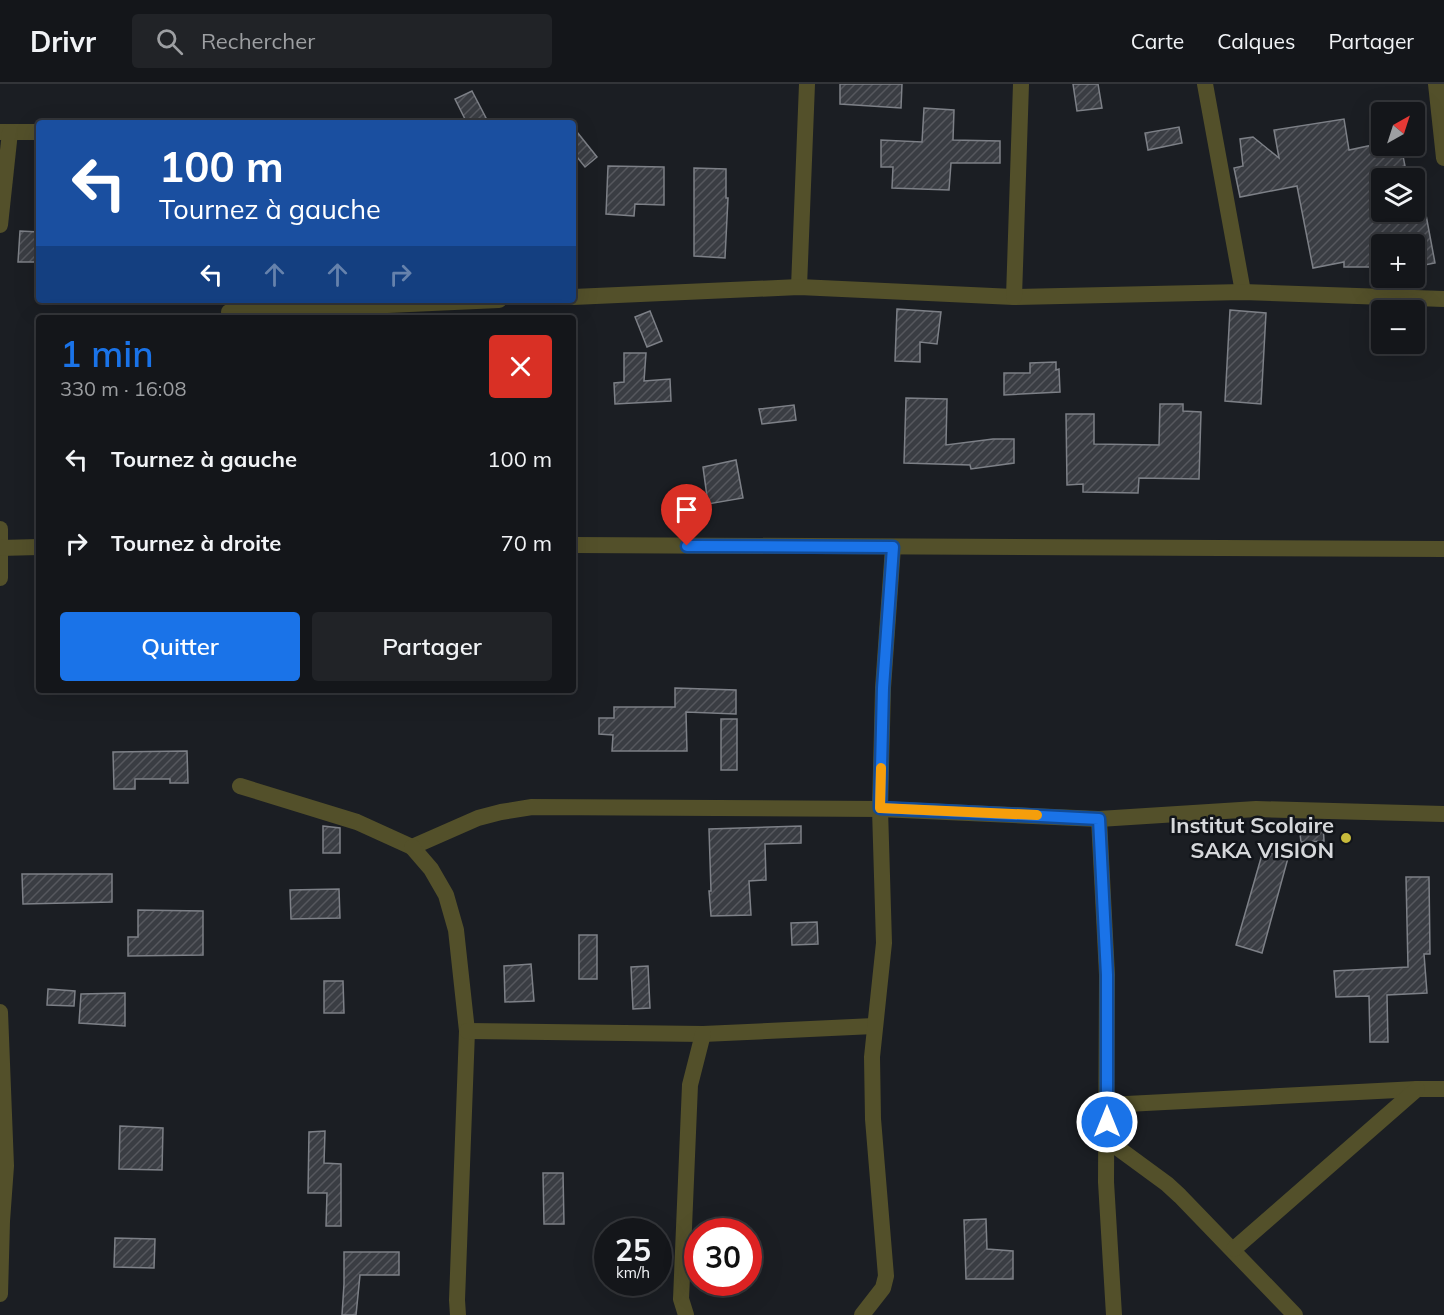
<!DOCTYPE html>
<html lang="fr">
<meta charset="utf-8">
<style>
:root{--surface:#14161a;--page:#212327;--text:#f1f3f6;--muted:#9d9fa2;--line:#333539;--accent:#1a73e8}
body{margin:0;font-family:Mulish,sans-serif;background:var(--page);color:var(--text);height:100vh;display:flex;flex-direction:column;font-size:22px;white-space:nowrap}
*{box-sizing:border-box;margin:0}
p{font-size:20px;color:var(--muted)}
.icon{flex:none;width:33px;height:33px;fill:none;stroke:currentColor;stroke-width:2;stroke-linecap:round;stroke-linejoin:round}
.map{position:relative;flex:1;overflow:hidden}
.sheet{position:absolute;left:36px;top:231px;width:540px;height:378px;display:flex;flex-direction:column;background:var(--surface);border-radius:6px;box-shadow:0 6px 24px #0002,0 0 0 2px var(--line)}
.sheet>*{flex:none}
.banner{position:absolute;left:36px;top:36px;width:540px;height:183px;border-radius:6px;box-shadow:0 6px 24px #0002,0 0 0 2px var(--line);background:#1a4fa0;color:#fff;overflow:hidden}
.needle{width:39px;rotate:39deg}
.buttons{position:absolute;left:1371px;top:18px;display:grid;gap:12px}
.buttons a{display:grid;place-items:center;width:54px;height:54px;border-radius:6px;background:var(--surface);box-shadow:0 6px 24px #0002,0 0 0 2px var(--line);font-size:30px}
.speed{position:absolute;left:594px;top:1134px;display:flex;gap:12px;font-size:30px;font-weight:700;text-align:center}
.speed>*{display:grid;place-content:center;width:78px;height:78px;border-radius:50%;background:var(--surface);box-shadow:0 6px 24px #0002,0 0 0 2px var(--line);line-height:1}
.speed small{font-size:15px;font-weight:400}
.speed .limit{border:9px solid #d22;background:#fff;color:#111}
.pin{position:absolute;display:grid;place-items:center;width:51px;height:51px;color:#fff;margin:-62px -26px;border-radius:50% 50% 50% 0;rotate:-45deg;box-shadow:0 0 6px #0007}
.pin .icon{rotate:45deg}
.me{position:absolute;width:66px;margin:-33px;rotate:0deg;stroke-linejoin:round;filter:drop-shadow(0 0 4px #0008)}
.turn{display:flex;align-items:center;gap:21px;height:126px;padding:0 24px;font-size:27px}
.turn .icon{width:78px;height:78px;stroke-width:2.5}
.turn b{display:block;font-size:42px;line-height:51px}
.lanes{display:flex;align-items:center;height:57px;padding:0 24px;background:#0003;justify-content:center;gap:30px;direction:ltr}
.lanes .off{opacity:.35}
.round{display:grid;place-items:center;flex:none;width:63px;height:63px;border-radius:6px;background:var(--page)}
.headline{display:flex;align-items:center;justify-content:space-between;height:102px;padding:0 24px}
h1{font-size:36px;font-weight:600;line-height:45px;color:var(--accent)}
.action{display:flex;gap:12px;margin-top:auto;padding:12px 24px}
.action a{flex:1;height:69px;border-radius:6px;background:var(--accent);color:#fff;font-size:24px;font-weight:600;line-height:69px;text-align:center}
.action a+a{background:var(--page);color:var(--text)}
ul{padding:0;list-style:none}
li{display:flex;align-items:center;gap:18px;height:84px;padding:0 24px}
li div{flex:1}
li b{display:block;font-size:22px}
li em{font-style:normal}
header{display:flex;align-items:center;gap:36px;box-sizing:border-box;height:84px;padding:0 30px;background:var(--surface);border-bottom:2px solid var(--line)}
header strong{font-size:28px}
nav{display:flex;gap:33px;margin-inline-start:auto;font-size:21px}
.search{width:420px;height:54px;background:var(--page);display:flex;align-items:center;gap:15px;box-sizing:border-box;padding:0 21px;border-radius:6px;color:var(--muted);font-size:22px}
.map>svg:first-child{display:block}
</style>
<header>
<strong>Drivr</strong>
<div class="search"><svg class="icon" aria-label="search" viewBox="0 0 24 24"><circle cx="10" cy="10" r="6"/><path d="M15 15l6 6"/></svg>Rechercher</div>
<nav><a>Carte</a><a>Calques</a><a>Partager</a></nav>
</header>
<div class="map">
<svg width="1444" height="1231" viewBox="0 0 1444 1231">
<defs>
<pattern id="building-hatch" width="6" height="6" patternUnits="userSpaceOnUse" patternTransform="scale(1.5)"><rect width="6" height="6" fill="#3a3d43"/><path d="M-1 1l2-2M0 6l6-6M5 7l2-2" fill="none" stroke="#56585e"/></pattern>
</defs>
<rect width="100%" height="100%" fill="#1b1e23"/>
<g fill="url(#building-hatch)" stroke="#7d8087" stroke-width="1.5">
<path d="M840,0H902L901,24L840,20Z"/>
<path d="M1073,0H1098L1102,24L1077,27Z"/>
<path d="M472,7L486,34L476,39H467L455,15Z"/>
<path d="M924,24L954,26L953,56L1000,57V79H951L949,106L892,104L893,83H881V56L922,58Z"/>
<path d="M1344,35L1349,66L1382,59V62H1401L1405,82L1403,83V94H1382V128H1405V135L1426,131L1435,179L1414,183V160H1382V183H1344V178L1313,184L1297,102L1240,113L1234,84L1243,82L1240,55L1253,53L1279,74L1274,46Z"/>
<path d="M573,43L597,73L585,83L573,68Z"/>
<path d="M1179,43L1182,59L1148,66L1145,49Z"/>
<path d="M608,82L664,83V121L635,120L634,132L606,130Z"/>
<path d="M694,84L726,85V114H728L725,174L694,172Z"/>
<path d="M20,147L39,148V178H18Z"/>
<path d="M897,225L941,228L937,260L920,258V278L895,277Z"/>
<path d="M1230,226L1266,229L1261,320L1225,317Z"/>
<path d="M650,227L662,257L647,263L635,233Z"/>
<path d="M624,269H646L644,297L670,295L671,317L615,320L614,299L624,298Z"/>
<path d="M1056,278V286L1059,285L1060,308L1004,311V289H1030V279Z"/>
<path d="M906,314L947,315L946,361L993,355H1014V379L971,385L970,381L904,379Z"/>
<path d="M1160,320H1183V327L1201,328L1199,395L1139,394L1138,409L1083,408V400L1067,401L1066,330H1094V360L1159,361Z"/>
<path d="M794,321L796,336L762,340L759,325Z"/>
<path d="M736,376L743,414L708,420L703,383Z"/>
<path d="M675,604L736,606V630L686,628L687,667H612L613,651L599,650V634H614V623H675Z"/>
<rect x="721" y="635" width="16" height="51"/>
<path d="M187,667L188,699H170V695H135V705H114L113,668Z"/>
<path d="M1323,740L1324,757L1301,758L1299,741Z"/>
<path d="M323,742L340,744V769H323Z"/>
<path d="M801,742V759L765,760L766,796L749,797L751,831L711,832L709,807H711L709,745Z"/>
<path d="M1263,767L1288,774L1262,869L1236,861Z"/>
<path d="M22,790H112V818L23,820Z"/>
<path d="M1406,793H1429L1430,870H1424L1427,909L1387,911L1388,958H1370L1369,912L1336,913L1334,887L1408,883Z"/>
<path d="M339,805L340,834L291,835L290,806Z"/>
<path d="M138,826L203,827V871L128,872V853H138Z"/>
<path d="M817,838L818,860L792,861L791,839Z"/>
<rect x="579" y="851" width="18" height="44"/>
<path d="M531,880L534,917L505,918L504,882Z"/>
<path d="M648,882L650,924L633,925L631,883Z"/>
<path d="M324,897H343L344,929H324Z"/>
<path d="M48,905L75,907L74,922L47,921Z"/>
<path d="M125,909V942L79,939L81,910Z"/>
<path d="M120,1042L163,1044L162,1086L119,1085Z"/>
<path d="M325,1047L324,1079L341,1080V1142H326L327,1109H308L309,1048Z"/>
<path d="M543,1089H563L564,1140H544Z"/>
<path d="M986,1135L987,1165L1013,1167V1195H966L964,1136Z"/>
<path d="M115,1154L155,1155L154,1184L114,1183Z"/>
<path d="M344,1168H399V1191H360L356,1231H342L344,1200Z"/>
</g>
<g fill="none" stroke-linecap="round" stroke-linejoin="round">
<g stroke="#53502a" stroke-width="16">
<path d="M1205,0L1243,208"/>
<path d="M1436,0L1444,74"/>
<path d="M1,48H39"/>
<path d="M0,141L10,48"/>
<path d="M799,203L807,0"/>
<path d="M573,213L799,203L1014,213L1243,208L1444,215"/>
<path d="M1014,213L1021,0"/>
<path d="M229,228L499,216"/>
<path d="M0,445V494"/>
<path d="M240,702L357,738L412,763L478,734L501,728L532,723L880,725L1099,735L1256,725L1444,730"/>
<path d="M1099,735L1107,891L1106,1098L1114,1231"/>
<path d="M412,763L431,785L446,811L456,846L467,947L457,1216L458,1231"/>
<path d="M0,928L6,1082L2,1137L0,1210"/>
<path d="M467,947L703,950L874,942"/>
<path d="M1107,1021L1417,1005H1444"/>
<path d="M1107,1056L1167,1100L1180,1112L1295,1231"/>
<path d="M1234,1165L1417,1005"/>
<path d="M686,1231L681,1215L690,1001L703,950"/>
<path d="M862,1231L883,1204L886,1192L873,1035L872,973L884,859L880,725L883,604L893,463"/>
</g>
<g stroke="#53502a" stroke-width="16">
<path d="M573,461L1444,465"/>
<path d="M0,464L39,463"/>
</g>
</g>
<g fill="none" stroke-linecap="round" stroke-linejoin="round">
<g stroke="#114b97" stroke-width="15">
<path id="route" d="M687,462L893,463L883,604L880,724L1099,735L1107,891V1038"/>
</g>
<use href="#route" stroke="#1a73e8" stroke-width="10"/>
<path stroke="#f59e0b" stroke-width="10" d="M881,684L880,724L1037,731"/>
</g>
<circle fill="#c8bb3b" stroke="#12151a" stroke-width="2" cx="1346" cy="754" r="6"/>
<g text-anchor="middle" stroke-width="5" stroke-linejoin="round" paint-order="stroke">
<g font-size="22" font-weight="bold" fill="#d6d8db" stroke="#12151a" text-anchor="end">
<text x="1334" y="749">Institut Scolaire<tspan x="1334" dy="25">SAKA VISION</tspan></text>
</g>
</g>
</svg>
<div class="buttons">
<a><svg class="needle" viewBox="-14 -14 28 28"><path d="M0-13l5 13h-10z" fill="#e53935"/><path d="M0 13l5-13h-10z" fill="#9d9fa2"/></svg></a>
<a><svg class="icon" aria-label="layers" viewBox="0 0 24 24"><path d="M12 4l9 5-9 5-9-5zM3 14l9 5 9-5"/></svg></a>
<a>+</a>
<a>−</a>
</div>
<div class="speed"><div>25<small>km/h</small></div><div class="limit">30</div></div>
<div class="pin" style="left:687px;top:462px;background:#d93025"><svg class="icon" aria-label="arrive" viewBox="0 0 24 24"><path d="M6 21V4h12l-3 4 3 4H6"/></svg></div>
<svg class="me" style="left:1107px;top:1038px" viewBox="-20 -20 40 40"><circle r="17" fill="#1a73e8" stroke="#fff" stroke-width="3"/><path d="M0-11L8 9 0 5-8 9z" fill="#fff"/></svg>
<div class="banner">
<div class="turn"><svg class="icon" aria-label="left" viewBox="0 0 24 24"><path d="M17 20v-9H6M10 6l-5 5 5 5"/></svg><div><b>100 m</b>Tournez à gauche</div></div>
<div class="lanes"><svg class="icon" aria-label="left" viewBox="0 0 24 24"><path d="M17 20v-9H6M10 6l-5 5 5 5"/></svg><svg class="icon off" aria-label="ahead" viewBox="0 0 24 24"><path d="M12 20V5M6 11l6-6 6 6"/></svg><svg class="icon off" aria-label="ahead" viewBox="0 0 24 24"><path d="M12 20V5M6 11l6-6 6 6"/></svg><svg class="icon off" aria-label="right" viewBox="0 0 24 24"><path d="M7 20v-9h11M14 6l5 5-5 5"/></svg></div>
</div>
<section class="sheet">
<div class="headline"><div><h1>1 min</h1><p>330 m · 16:08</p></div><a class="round" style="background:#d93025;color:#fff"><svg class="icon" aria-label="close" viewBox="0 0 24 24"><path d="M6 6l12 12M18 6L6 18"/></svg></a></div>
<ul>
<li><svg class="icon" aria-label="left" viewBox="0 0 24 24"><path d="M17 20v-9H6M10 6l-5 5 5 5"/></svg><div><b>Tournez à gauche</b></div><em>100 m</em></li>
<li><svg class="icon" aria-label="right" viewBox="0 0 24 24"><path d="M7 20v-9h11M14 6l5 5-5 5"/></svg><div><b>Tournez à droite</b></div><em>70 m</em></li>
</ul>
<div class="action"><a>Quitter</a><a>Partager</a></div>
</section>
</div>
